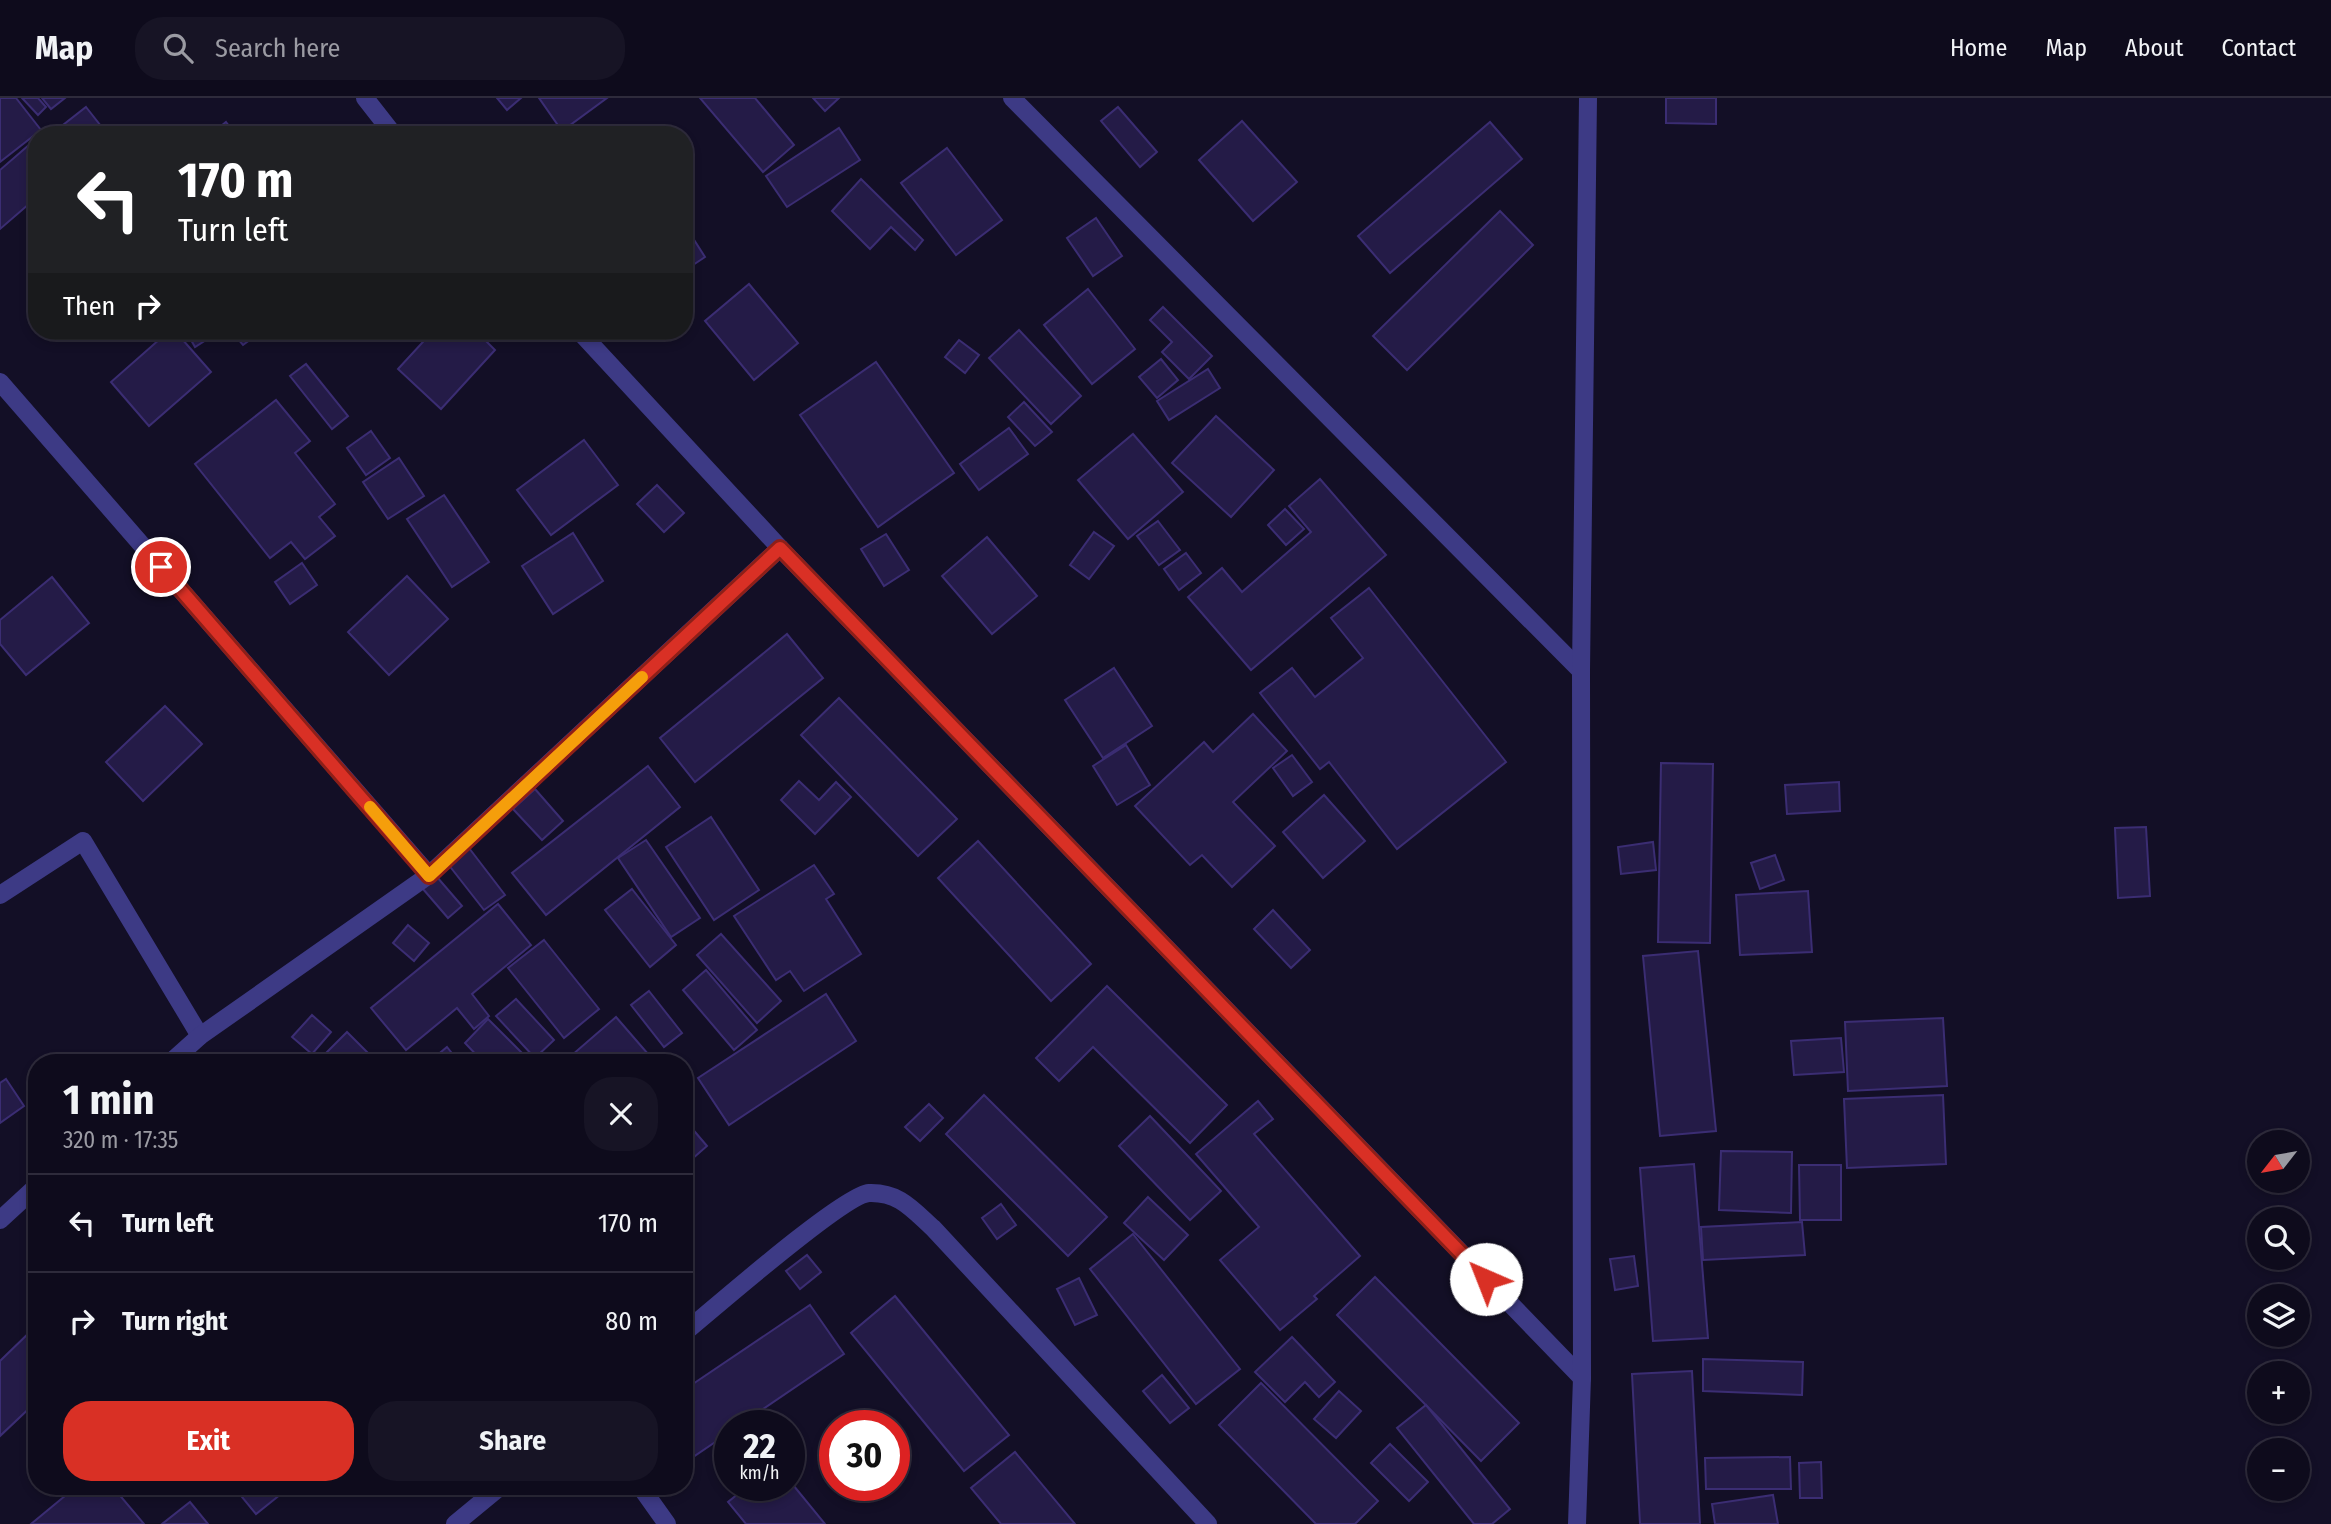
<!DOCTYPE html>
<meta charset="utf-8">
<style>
:root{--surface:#0e0b1c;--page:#171425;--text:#f1f3f6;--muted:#9b9ba3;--line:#2e2b3b;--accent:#d93025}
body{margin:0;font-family:"Fira Sans Condensed",sans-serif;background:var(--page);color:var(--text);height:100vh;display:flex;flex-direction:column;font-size:26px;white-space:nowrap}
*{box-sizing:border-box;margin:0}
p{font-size:23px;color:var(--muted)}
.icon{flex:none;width:38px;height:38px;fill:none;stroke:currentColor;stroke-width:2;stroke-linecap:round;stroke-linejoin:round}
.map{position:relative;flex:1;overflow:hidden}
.drawer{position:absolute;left:28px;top:956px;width:665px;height:441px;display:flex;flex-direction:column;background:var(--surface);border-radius:28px;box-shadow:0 4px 10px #0003,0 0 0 2px var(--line)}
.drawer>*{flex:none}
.guide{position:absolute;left:28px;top:28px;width:665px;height:214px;border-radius:28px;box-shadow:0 4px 10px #0003,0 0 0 2px var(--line);background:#202124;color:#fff;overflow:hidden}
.needle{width:46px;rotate:239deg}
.tools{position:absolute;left:2247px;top:1032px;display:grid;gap:14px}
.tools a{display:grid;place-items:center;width:63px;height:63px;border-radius:50%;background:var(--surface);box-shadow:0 4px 10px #0003,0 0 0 2px var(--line);font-size:35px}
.speed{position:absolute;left:714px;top:1312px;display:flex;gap:14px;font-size:35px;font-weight:700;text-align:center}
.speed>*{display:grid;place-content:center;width:91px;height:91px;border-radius:50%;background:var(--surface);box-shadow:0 4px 10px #0003,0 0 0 2px var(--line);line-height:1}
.speed small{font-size:18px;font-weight:400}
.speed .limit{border:10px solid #d22;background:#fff;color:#111}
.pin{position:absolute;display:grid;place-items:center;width:60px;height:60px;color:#fff;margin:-30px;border:4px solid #fff;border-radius:50%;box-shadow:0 2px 7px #0007}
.me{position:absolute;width:77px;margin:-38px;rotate:316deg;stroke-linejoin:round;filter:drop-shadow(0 0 5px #0008)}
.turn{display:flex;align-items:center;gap:24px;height:147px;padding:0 35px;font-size:32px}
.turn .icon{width:91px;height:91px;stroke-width:2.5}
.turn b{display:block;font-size:49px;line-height:60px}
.then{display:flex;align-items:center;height:66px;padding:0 35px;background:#0003;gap:14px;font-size:26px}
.round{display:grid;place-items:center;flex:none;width:74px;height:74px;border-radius:28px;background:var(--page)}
.summary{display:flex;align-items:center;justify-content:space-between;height:119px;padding:0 35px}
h1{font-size:42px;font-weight:700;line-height:52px}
.primary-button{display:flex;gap:14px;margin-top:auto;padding:14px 35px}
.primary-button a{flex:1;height:80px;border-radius:28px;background:var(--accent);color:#fff;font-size:28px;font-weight:700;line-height:80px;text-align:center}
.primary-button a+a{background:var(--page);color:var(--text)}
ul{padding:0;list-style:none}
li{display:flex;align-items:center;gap:21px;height:98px;padding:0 35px;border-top:2px solid var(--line)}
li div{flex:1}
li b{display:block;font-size:26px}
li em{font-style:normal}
header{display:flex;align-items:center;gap:42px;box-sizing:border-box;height:98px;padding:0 35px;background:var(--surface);border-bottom:2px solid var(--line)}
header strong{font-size:33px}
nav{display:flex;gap:38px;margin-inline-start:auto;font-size:24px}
.search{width:490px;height:63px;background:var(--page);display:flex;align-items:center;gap:18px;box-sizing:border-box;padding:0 24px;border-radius:28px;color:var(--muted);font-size:26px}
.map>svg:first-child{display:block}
</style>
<header>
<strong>Map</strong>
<div class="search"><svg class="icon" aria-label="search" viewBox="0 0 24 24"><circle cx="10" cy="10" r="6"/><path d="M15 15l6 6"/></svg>Search here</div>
<nav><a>Home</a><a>Map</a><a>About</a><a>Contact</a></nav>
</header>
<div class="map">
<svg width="2331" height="1426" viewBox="0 0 2331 1426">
<rect width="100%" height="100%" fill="#130f26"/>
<g fill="#241b47" stroke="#3b2d73" stroke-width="2">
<path d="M0,0H16L41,32L0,64Z"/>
<path d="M22,0H38L46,9L38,17Z"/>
<path d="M42,0H65L51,11Z"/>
<path d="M497,0H521L507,12Z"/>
<path d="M539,0H607L562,33Z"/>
<path d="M700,0H755L794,47L763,74Z"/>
<path d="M813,0H839L825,13Z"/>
<path d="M1666,0H1716V26L1666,25Z"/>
<path d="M86,9L108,37H56L54,34Z"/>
<path d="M1118,9L1157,54L1140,69L1101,23Z"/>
<path d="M1242,23L1297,84L1253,123L1199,62Z"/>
<path d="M226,24L236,37H210Z"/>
<path d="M1490,24L1522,61L1390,175L1358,138Z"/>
<path d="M541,29L548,37H531Z"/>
<path d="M839,30L860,62L787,109L766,78Z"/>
<path d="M37,40V99L0,131V72Z"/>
<path d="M947,50L1002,122L956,157L901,85Z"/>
<path d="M861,81L923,142L915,152L891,129L870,151L832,113Z"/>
<path d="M1500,113L1533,147L1407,272L1373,238Z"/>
<path d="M1096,120L1122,158L1093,178L1067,140Z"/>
<path d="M684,126L705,159L684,173Z"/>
<path d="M749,186L798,245L754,282L705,223Z"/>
<path d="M1088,191L1135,251L1092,286L1044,227Z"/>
<path d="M1163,209L1212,258L1189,281L1162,254L1172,244L1150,222Z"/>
<path d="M1019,232L1081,298L1051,326L989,260Z"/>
<path d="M169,233H175L211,274L149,328L111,284Z"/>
<path d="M186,233H216L217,235L195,249Z"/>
<path d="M231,233H262L243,247Z"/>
<path d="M433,233H476L495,252L441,311L398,271Z"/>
<path d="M959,242L979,257L965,275L945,259Z"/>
<path d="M1161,261L1178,282L1157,300L1139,279Z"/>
<path d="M876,264L954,375L878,429L800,317Z"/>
<path d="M306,266L348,318L332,331L290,278Z"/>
<path d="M1208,271L1220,290L1169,322L1157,303Z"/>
<path d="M276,302L310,343L295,355L335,406L319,419L335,438L305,461L291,444L270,460L195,366Z"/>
<path d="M1024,304L1052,334L1035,348L1008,319Z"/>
<path d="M1216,318L1274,372L1231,419L1172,365Z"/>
<path d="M1009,330L1028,356L979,392L960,366Z"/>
<path d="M371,333L390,360L366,377L347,350Z"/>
<path d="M1133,336L1183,394L1128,441L1078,382Z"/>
<path d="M584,342L618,387L551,437L517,392Z"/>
<path d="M399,360L424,398L388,421L363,384Z"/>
<path d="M1320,381L1386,457L1251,572L1188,499L1222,470L1242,494L1311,434L1289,408Z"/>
<path d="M657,387L684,415L664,434L637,406Z"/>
<path d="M444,397L489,464L452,489L407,421Z"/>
<path d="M1285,411L1304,431L1286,447L1268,427Z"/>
<path d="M1158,423L1180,452L1159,467L1137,438Z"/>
<path d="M1094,434L1114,448L1089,481L1070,467Z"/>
<path d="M573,435L603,483L553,516L522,468Z"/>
<path d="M886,436L909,472L884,488L861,451Z"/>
<path d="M987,439L1037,498L992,536L942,478Z"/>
<path d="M1186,455L1201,475L1179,492L1164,471Z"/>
<path d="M302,465L317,487L290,506L275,484Z"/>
<path d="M407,478L448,521L389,577L348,534Z"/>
<path d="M52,479L89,525L26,577L0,546V522Z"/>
<path d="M1369,490L1506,664L1397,751L1329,664L1320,671L1260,595L1292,570L1315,599L1363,560L1331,520Z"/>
<path d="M787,536L823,580L695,684L660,640Z"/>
<path d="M1114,570L1152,628L1103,660L1065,602Z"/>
<path d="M839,600L957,721L918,758L801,637Z"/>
<path d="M165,608L202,646L143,703L106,664Z"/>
<path d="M1253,616L1287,653L1233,704L1275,748L1232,789L1202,757L1190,767L1135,708L1204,644L1213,654Z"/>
<path d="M1126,647L1150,687L1117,707L1093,668Z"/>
<path d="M1292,657L1312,684L1293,698L1273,670Z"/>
<path d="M1661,665L1713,666L1710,845L1658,844Z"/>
<path d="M648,668L680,709L546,817L512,775Z"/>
<path d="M799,683L819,702L836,684L851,699L815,736L781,702Z"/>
<path d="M1839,684L1840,713L1787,716L1785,687Z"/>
<path d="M535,691L563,723L542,742L513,711Z"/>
<path d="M1324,697L1365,743L1323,780L1283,734Z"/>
<path d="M711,719L759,792L714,822L666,749Z"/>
<path d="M2146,729L2150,798L2118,800L2115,730Z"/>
<path d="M646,742L700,820L671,839L618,760Z"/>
<path d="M978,743L1091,866L1051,903L938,780Z"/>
<path d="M1653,744L1656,772L1621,776L1618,749Z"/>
<path d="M469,750L505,797L484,812L448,766Z"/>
<path d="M1775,757L1784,782L1760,791L1751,765Z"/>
<path d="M814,767L834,796L826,801L861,856L804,893L790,873L776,882L734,818Z"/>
<path d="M437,779L462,808L448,820L423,791Z"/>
<path d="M632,791L676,847L650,869L605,812Z"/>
<path d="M1808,793L1812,854L1740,857L1736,797Z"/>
<path d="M498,806L531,847L472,896L489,918L474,931L457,910L406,952L371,910Z"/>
<path d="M1273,812L1310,852L1291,870L1254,831Z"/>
<path d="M408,827L429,845L414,863L393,845Z"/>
<path d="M721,836L781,903L757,925L697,857Z"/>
<path d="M544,842L599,911L564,940L508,870Z"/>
<path d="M1698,853L1716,1033L1660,1038L1643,858Z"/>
<path d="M706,872L757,932L734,952L683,892Z"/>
<path d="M1107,888L1227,1007L1190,1045L1093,949L1059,983L1036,960Z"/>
<path d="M649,893L682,935L664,949L631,907Z"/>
<path d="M826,896L856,943L729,1027L698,980Z"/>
<path d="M516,901L554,942L535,960L496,918Z"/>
<path d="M312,917L331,934L312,956L292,939Z"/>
<path d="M616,919L655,964H578L572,957Z"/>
<path d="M1943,920L1947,988L1848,993L1845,924Z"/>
<path d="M488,921L531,964H483L465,945Z"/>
<path d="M347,934L377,964H317Z"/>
<path d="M1841,940L1844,974L1794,977L1791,943Z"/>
<path d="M447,949L459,964H429Z"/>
<path d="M6,981L24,1008L0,1025V985Z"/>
<path d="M984,997L1107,1119L1068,1158L946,1036Z"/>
<path d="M1943,997L1946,1066L1847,1070L1844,1001Z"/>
<path d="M1258,1003L1273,1021L1254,1036L1360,1158L1314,1198L1317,1201L1280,1232L1220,1162L1259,1129L1196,1056Z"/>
<path d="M929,1006L943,1020L920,1043L905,1029Z"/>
<path d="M1150,1018L1221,1093L1190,1122L1119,1048Z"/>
<path d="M684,1021L707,1048L684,1068Z"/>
<path d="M1721,1053L1792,1054L1791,1115L1719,1112Z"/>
<path d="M1694,1066L1708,1240L1653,1243L1640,1070Z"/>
<path d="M1799,1067H1841V1122H1800Z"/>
<path d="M1148,1099L1188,1137L1164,1162L1124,1125Z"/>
<path d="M1001,1106L1016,1127L997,1141L982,1120Z"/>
<path d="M1802,1124L1805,1157L1703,1162L1701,1129Z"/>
<path d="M1133,1136L1240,1271L1196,1306L1090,1171Z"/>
<path d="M807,1157L821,1174L800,1191L786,1173Z"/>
<path d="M1634,1158L1638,1188L1615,1192L1610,1161Z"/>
<path d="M1375,1179L1519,1325L1481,1363L1337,1217Z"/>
<path d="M1079,1180L1097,1217L1075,1227L1057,1191Z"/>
<path d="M895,1198L1009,1337L964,1373L851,1235Z"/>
<path d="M810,1207L844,1256L738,1328H730V1334L693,1359L684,1345V1292Z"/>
<path d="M32,1232L37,1237V1303L0,1338V1263Z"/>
<path d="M1292,1239L1335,1284L1319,1299L1305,1284L1285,1304L1255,1274Z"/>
<path d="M1703,1261L1803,1264L1802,1297L1703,1293Z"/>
<path d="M1692,1273L1700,1426H1640L1632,1276Z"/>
<path d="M1162,1277L1189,1310L1170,1325L1143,1293Z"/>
<path d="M1261,1285L1378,1403L1355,1426H1316L1219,1327Z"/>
<path d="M1339,1293L1361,1313L1336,1340L1314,1321Z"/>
<path d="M1426,1307L1510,1411L1492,1426H1474L1397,1330Z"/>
<path d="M1390,1346L1428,1384L1409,1403L1371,1365Z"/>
<path d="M1015,1354L1075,1426H1001L971,1390Z"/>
<path d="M1790,1359L1791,1391H1706L1705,1360Z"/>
<path d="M1821,1364L1822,1400H1800L1799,1365Z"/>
<path d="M789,1382L825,1426H746L728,1404L748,1388H789Z"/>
<path d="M77,1388H112L144,1426H31Z"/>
<path d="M143,1388H158L149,1396Z"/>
<path d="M233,1388H291L256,1416Z"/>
<path d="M1773,1397L1778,1426H1715L1712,1406Z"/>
<path d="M190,1404L208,1426H162Z"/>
</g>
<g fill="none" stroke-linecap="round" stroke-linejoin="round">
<g stroke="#3d3a85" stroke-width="18">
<path d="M365,0L394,37"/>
<path d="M1012,0L1581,573"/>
<path d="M579,233L780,450L1582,1280"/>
<path d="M0,284L429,777"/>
<path d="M0,797L83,743L200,938"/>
<path d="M171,964L200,938L429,777L780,450"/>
<path d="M0,1122L37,1088"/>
<path d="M684,1235C712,1212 843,1097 869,1095C899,1094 912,1111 933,1130L1208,1426"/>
<path d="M640,1388L667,1426"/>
<path d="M455,1426L501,1388"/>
<path d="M1577,1426L1582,1280L1581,573L1588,0"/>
</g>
</g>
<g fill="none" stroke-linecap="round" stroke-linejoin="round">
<g stroke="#8d1f18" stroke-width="18">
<path id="route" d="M161,469L429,778L780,450L1486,1181"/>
</g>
<use href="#route" stroke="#d93025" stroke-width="12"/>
<path stroke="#f59e0b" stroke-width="12" d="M370,709L429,778L642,579"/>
</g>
</svg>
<div class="tools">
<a><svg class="needle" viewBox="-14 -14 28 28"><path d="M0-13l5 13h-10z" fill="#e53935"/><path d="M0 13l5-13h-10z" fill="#9b9ba3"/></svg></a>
<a><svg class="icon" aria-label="search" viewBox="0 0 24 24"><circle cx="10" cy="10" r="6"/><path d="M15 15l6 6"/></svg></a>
<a><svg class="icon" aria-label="layers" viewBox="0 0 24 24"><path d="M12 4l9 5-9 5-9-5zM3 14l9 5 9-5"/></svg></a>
<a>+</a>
<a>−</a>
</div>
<div class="speed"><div>22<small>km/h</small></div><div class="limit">30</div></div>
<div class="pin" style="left:161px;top:469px;background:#d93025"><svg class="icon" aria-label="arrive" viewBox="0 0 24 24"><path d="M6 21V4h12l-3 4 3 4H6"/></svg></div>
<svg class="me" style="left:1486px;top:1181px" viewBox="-20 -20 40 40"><circle r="19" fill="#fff"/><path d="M0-13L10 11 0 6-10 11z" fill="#d93025"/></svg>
<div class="guide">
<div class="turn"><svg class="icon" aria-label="left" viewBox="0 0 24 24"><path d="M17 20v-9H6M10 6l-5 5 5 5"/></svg><div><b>170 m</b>Turn left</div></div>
<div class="then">Then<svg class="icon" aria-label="right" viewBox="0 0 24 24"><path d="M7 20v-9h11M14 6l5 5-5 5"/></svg></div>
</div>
<section class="drawer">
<div class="summary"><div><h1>1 min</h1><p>320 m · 17:35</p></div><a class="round"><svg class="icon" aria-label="close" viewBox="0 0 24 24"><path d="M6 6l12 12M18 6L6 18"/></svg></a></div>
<ul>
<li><svg class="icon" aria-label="left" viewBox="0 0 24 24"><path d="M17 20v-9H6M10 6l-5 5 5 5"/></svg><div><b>Turn left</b></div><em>170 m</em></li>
<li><svg class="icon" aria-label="right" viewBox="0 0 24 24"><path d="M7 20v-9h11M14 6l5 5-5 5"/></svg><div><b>Turn right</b></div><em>80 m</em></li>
</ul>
<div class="primary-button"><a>Exit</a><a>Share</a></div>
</section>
</div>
